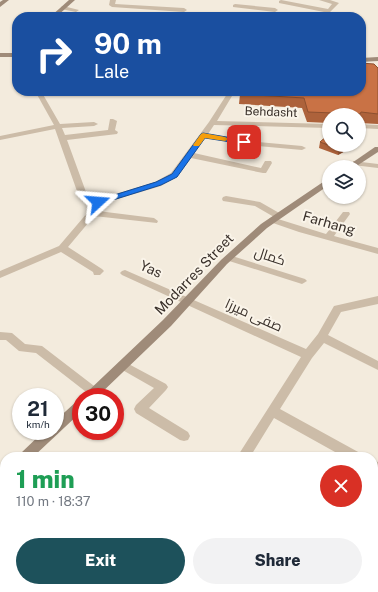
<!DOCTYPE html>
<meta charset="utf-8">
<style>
:root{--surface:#fff;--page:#f2f2f3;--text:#1f2937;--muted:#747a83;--accent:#1d515b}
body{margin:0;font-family:"Public Sans",Cairo,sans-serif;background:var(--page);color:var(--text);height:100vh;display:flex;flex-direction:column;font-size:15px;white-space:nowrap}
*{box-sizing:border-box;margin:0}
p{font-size:13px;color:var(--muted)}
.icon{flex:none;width:22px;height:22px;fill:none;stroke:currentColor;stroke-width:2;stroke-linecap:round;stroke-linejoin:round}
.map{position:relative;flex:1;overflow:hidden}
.drawer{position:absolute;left:0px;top:452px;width:378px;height:140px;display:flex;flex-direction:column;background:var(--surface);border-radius:16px 16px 0 0;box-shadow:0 1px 3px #0004}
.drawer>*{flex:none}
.hud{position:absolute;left:12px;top:12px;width:354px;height:84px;border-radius:16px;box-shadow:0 1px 3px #0004;background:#1a4fa0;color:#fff;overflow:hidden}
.fabs{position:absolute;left:322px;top:108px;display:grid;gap:8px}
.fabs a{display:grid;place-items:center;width:44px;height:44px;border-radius:50%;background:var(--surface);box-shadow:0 1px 3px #0004;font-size:20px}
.speed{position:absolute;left:12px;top:388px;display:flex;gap:8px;font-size:20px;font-weight:700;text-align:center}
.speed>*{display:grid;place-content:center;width:52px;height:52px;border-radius:50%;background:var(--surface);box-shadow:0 1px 3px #0004;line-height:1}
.speed small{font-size:10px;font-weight:400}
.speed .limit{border:6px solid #d22;background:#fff;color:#111}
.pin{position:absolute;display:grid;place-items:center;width:34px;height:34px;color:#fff;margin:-17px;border-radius:8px;box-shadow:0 2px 6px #0006}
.me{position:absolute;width:44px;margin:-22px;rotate:71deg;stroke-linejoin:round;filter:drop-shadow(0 0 3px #0008)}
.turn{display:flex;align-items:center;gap:14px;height:84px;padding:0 16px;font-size:18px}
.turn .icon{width:52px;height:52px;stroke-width:2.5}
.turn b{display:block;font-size:28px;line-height:34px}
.round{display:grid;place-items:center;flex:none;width:42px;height:42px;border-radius:21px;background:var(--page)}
.head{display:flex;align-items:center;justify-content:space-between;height:68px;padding:0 16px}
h1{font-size:24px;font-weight:800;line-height:30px;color:#1e9e55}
.cta{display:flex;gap:8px;margin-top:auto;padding:8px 16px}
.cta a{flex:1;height:46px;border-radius:24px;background:var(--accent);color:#fff;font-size:16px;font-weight:800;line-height:46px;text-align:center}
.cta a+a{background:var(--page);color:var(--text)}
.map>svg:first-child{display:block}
</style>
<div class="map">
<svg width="378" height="592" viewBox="0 0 378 592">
<rect width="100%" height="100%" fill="#f3ebdd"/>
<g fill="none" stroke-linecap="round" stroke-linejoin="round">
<g fill="#ccbca8" fill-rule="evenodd">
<path d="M110,0H116L115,4L184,8L187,10L184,12L112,7L109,5Z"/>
<path d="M281,0L328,9L332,4L319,0H330L339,3L329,13L279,3V1Z"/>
<path d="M235,4L275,8L278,10L275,12L233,7V5Z"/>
<path d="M63,6L79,10L76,12L61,9V7Z"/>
<path d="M247,13L270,15L273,17L220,16L223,14Z"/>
<path d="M363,26L366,28L361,33V27Z"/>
<path d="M35,91H41L60,124L94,122L98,124L94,126L62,128L65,135L108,130L110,119H113L117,121L115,130L118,132L117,134L67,140L86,192L99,199L155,182L171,173L209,122L229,91H235L217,121L329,124V128L214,125L208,134L258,142L302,146L306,148L302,150L258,146L205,138L194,153L261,168L265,161H271L272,163L266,173H263L191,158L177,177L161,186L101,204L98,211L154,218L158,221L157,223L94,216L68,247L102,269L104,271L100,275H94L93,272L61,252L0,278V271L59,246L88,212L93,203L78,194L55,129L0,140V136L54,125Z"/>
<path d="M157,91H163V93L158,94Z"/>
<path d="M359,124L378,125V129L359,128Z"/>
<path d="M353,161L378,164V168L353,165Z"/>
<path d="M226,196L260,202L281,214L282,216L278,219L326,234L343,212H349L350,214L334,236L378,248V254L299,232L270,222L269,220L270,218L274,217L255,206L223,201L222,199L223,197Z"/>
<path d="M229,255L305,279L307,281L302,284L226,260L224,258L226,256Z"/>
<path d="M125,270L306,349L318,334L334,306L378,296V304L341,312L328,335L378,361V370L324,343L312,358L280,409L360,453L362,457H344L274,418L250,457H237L301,357L122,275L120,273L122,271Z"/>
<path d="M0,332L12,333L25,344L42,346L98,389L100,392L98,395L94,397L90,395L36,353L19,351L6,340H0Z"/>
<path d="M123,361L166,384L168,387L166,390L149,408L188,432L190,436L188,440L184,441L180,440L136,413L134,409L136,405L154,388L119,368L117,365L119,362Z"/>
<path d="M373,460L378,462V475L373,473Z"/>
<path d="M0,517L5,520V535L0,533Z"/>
<path d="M142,587H157L155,592H140Z"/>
<path d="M236,587H256L258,592H238Z"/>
</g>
<g fill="#9f8b79" fill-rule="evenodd">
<path d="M3,0H9L0,7V2Z"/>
<path d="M69,0H75L56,17H50Z"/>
<rect x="0" y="53" width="17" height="4"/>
<path d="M378,57V61L361,62V58Z"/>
<path d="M375,147H378V152L355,167H346Z"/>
<path d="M329,178V185L267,228L227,264L171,326L97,397H83L85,394L163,320L221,260L261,224Z"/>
<path d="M81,399V412L33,457H19L21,453L44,431H55V421L77,401Z"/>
<path d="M5,470V484L0,486V472Z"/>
</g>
</g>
<g fill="#ad623b">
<path d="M378,68V124L359,123V115H329V123L307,122L302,108L239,104L240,94Z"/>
<path d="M320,142L354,146L338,155L319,148Z"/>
</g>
<path fill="#8d5030" d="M347,145H354V146L338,155L339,149Z"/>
<g fill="#c97245" stroke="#8d5030">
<path d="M361,63L374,64L378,68V114L361,112L360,114L308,112L304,98L240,94L241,91H361Z"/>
<path d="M329,134V145H347L339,149L320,142Z"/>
</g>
<path fill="#1a73e8" stroke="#114b97" d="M203,133L244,140L247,142L244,144L205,138L177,177L161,185L100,204L98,205L94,202L95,201L156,182L172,174L201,134Z"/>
<path fill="#f59e0b" d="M203,133L225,137L229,139L225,141L205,138L199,146H194L193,145L201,134Z"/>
<g text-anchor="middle" stroke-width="4" stroke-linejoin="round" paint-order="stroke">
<g font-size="12" fill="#382f29" stroke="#faf4e9">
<text transform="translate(271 112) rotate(2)" y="4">Behdasht</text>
</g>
<g font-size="14" fill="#382f29" stroke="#faf4e9">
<text transform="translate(329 223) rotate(16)" y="5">Farhang</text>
<text transform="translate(270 256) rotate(18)" y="5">کمال</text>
<text transform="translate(151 269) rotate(24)" y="5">Yas</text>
<text transform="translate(194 274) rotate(-46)" y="5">Modarres Street</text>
<text transform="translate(254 315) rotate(24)" y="5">صفی میرزا</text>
</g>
</g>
</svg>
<div class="fabs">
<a><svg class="icon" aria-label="search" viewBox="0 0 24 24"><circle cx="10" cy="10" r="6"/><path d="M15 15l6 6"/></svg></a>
<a><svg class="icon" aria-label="layers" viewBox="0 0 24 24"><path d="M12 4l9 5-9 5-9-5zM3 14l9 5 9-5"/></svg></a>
</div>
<div class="speed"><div>21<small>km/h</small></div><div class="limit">30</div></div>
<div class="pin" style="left:244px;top:142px;background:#d93025"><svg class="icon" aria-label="arrive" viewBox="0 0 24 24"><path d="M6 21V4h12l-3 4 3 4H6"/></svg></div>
<svg class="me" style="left:98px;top:202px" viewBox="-20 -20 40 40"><path d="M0-17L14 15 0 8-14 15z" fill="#1a73e8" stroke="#fff" stroke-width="4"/></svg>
<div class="hud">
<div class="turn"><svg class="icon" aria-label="right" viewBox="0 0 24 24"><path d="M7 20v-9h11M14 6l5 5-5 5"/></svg><div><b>90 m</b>Lale</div></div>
</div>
<section class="drawer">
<div class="head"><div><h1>1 min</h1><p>110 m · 18:37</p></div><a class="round" style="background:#d93025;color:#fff"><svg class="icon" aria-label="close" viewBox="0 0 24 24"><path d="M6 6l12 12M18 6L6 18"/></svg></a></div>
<div class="cta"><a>Exit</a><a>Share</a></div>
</section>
</div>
